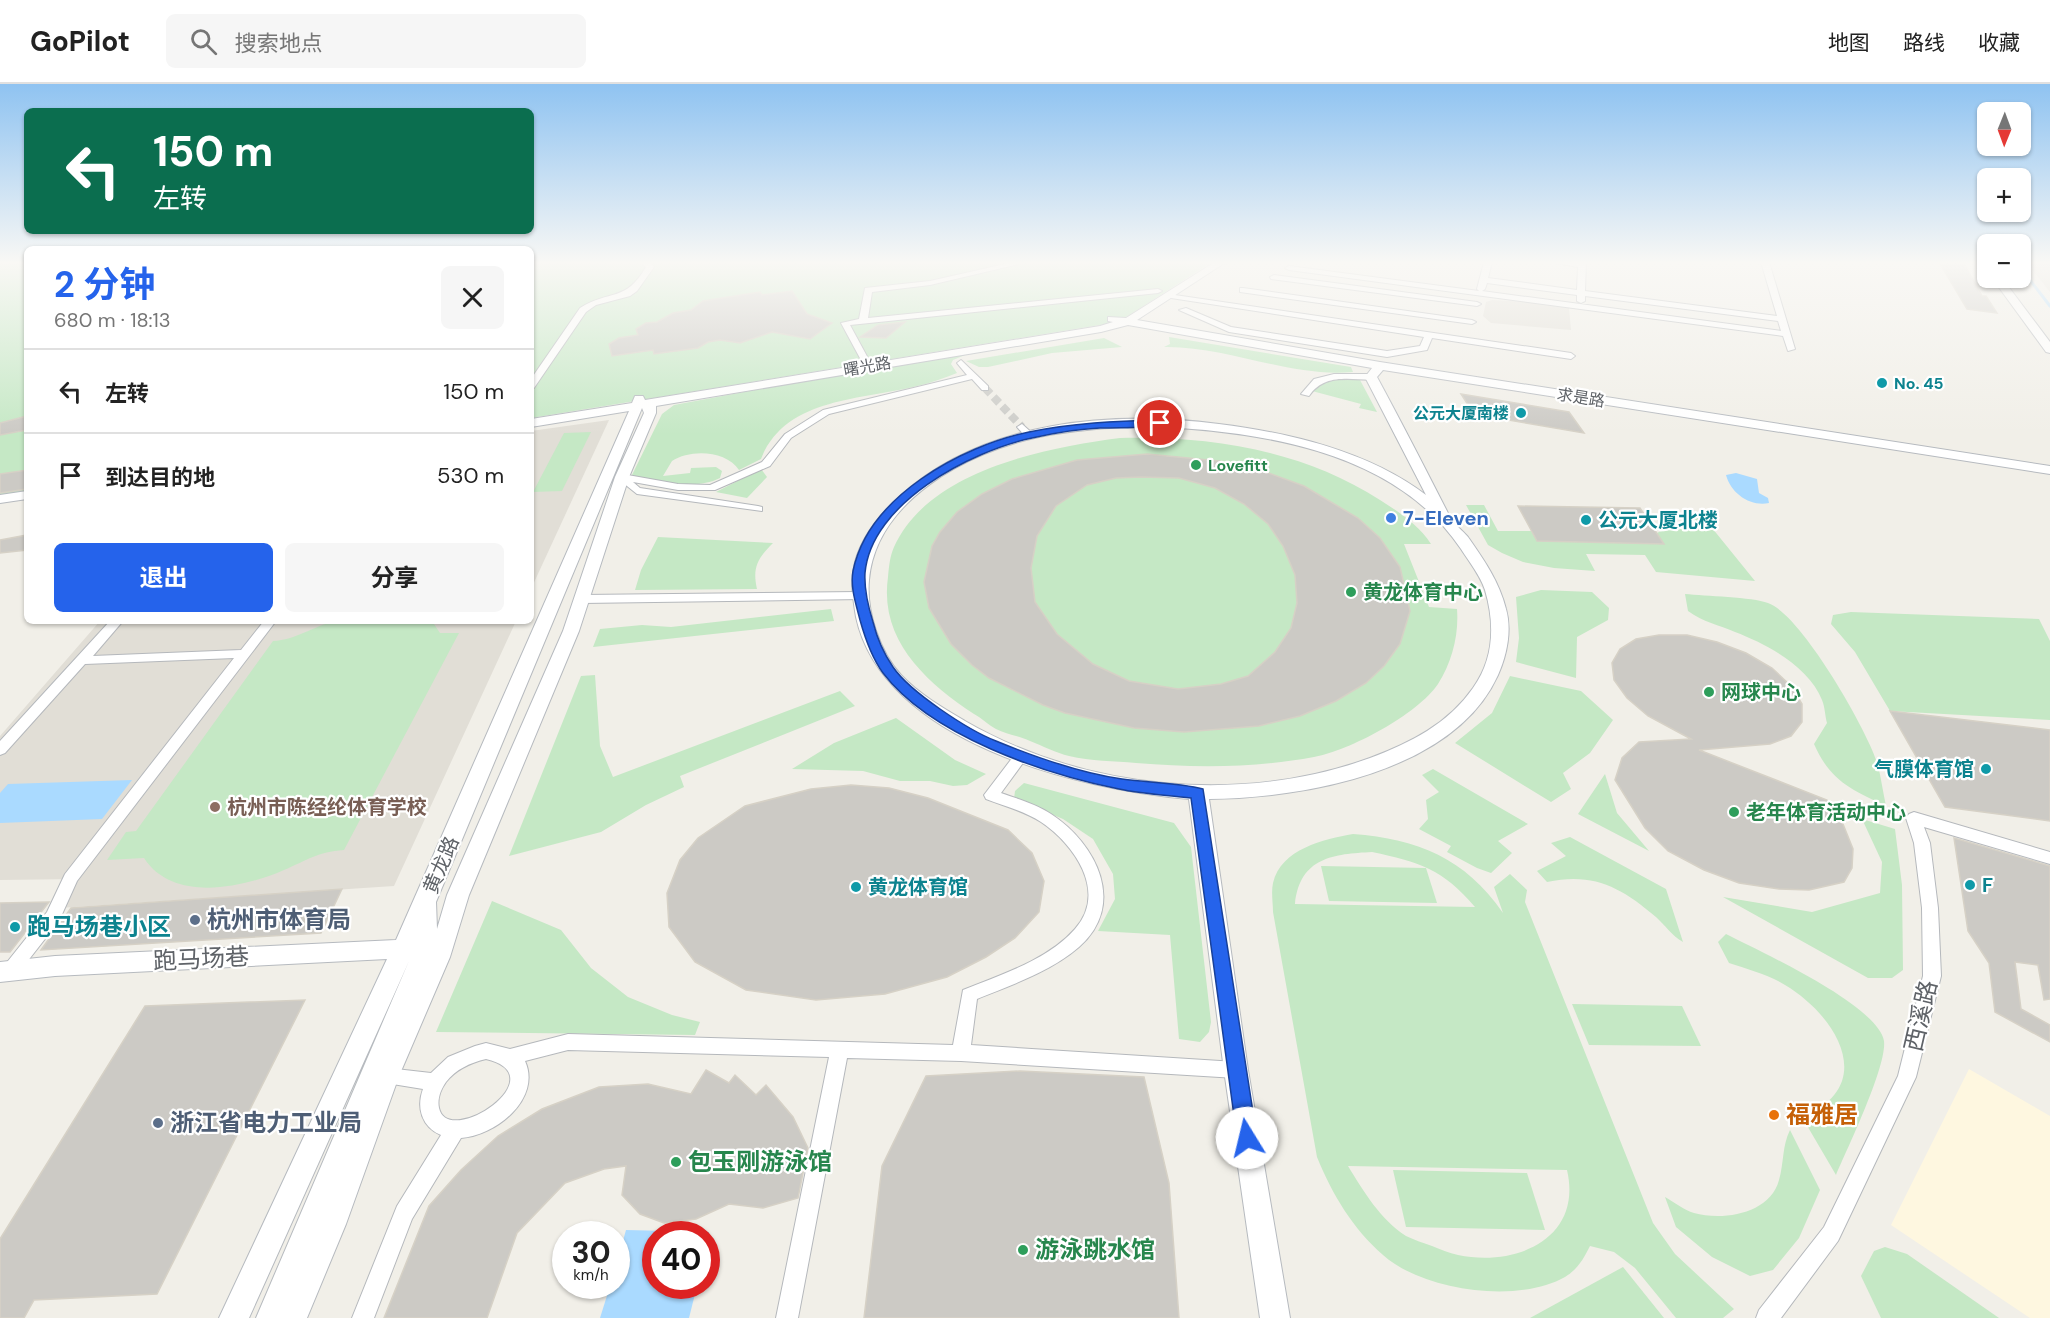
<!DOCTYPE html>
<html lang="zh">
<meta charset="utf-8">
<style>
:root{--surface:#fff;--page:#f6f6f6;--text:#222;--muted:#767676;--line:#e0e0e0;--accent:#2563eb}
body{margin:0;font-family:"DM Sans","Noto Sans SC",sans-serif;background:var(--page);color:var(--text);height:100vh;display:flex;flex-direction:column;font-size:22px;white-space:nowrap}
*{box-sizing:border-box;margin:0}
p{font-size:20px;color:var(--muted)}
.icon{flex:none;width:33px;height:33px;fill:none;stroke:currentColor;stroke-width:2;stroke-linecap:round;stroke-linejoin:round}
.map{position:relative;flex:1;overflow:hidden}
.sheet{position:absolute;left:24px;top:162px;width:510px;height:378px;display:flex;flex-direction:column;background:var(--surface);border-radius:9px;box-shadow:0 2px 4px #0004}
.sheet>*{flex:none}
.guide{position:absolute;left:24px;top:24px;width:510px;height:126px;border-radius:9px;box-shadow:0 2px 4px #0004;background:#0b6e4f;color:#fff;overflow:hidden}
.needle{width:39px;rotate:181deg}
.fabs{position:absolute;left:1977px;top:18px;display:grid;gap:12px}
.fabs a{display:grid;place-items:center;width:54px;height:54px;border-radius:9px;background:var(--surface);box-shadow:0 2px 4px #0004;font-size:30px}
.speed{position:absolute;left:552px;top:1137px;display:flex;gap:12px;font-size:30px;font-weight:700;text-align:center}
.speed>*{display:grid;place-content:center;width:78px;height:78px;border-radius:50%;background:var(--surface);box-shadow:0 2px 4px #0004;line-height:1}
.speed small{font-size:15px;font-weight:400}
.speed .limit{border:9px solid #d22;background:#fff;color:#111}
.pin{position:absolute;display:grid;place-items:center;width:51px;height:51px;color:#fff;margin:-26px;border:3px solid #fff;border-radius:50%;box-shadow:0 2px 6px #0007}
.me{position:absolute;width:66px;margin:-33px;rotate:351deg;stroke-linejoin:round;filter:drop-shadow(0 0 4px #0008)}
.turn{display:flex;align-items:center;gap:21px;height:126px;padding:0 30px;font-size:27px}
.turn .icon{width:78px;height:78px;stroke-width:2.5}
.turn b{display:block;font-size:42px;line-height:51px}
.round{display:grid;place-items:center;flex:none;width:63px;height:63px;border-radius:9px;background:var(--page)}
.headline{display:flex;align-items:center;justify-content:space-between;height:102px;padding:0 30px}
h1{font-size:36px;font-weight:700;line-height:45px;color:var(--accent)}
.primary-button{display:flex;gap:12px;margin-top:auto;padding:12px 30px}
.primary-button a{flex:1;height:69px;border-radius:9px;background:var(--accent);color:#fff;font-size:24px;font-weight:700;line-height:69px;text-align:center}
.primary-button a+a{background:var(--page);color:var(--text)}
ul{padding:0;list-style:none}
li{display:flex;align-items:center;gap:18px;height:84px;padding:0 30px;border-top:2px solid var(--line)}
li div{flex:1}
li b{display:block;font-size:22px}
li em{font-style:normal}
header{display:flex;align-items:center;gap:36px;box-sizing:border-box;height:84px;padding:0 30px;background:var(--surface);border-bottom:2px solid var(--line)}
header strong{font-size:28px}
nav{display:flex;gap:33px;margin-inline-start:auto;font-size:21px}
.search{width:420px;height:54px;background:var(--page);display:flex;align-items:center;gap:15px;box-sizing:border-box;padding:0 21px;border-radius:9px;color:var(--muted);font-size:22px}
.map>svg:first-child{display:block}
</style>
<header>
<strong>GoPilot</strong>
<div class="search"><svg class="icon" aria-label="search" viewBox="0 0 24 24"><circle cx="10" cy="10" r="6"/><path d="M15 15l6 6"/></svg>搜索地点</div>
<nav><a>地图</a><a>路线</a><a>收藏</a></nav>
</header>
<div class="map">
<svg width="2050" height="1234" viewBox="0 0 2050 1234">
<rect width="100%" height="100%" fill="#f1efe8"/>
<path fill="#fef7e0" d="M1969,985L2050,1032V1234H2030L1891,1141Z"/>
<g fill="#e1ded6">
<path d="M2026,178H2050V208Z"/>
<path d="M1492,216L1531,218L1569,224L1571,246L1491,239L1483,232L1486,218Z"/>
<path d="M609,336L531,505V347Z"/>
<path d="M100,537H516L394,802L59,824L79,795L0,796V652Z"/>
</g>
<g fill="#c5e8c5" fill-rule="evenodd">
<path d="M0,178H27V407L0,411Z"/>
<path d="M531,178H1212L1128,232L1112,239L531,334Z"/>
<path d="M1169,253L1351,283L1353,288C1290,294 1228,262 1164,263L1170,260Z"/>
<path d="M1104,254L1122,263L1052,269L988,283H979L966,277Z"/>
<path d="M947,270L965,271L953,276L951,280L957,289C944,294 931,299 917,302C863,316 785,313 761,375L739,386C726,366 690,365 672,377L663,392L690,389L691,384L716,383L722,387L720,394C695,407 658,396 631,393L662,330L674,321Z"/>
<path d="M1342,295L1360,296L1377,328L1359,324L1361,320L1312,307L1322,298Z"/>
<path d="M591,348L562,407L533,408L564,349Z"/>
<path d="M1120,354C1211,352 1302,366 1380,416C1399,428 1419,441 1431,460H1404L1429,523L1457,525C1459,551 1452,578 1438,600C1418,630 1349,667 1314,673C1255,684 1196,684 1136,679C1114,677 1091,677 1069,672C1056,669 1043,662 1030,657C1019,652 1006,650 996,645C988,641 982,634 974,630C926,598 879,556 888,493C889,482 890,472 894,463C929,386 1044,364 1120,354Z"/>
<path d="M761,385L767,393L747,414L716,408Z"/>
<path d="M1466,421H1484L1498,447H1531L1537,457L1663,460L1657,449L1665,445H1695L1686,434H1704L1755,497L1656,488L1645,471L1586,470L1595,487L1554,484L1523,478L1502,469L1488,461Z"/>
<path d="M658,453L773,459C758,474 752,483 757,505L635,506L641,486Z"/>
<path d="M1541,506L1592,508L1609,524L1608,536L1577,553L1576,594L1516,578L1519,554L1516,513Z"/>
<path d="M1685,510C1705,512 1752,513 1768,519C1801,530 1868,647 1878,681C1881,694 1883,708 1886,722C1852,706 1830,697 1814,660L1827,639C1825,632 1825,623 1822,616C1809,583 1767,560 1735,548C1719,541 1703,538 1688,527Z"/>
<path d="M831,525L834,537L593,563L600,545L642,541L671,543Z"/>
<path d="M1851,528L2039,535L2050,557V636L1890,627L1855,568L1831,540L1833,531Z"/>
<path d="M336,537H426L434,540L440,549H459L344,766C317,768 308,776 284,786C243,804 173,819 144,774L107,776L126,748L136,747L273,557C296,556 313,542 336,537Z"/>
<path d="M595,591L600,662L613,693L840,607L855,622L680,692L684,703L646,721L601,748L509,772L581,592Z"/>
<path d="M1510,592L1581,607L1613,636L1590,669L1563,689L1571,705L1551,718L1455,659L1492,629Z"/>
<path d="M896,634L955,676L986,690L967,701L953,702L930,697H900L863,687L792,685L834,659Z"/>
<path d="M1433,685L1528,740L1498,757L1512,769L1491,789L1477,784L1447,768L1451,762L1419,745L1428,735L1426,716L1439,708L1422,691Z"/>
<path d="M1605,690L1617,729L1649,767L1578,730Z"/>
<path d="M1024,699L1174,739L1191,763L1211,938L1209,948L1200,958L1179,955L1170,851L1098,847L1115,815L1113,790L1093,755L1063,735L1014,715L1015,707Z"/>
<path d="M1862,735L1895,745L1902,801L1903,886L1892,894H1868L1723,813L1812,828L1880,809L1882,778Z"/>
<path d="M1353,750C1418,755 1465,774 1503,829L1494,803L1510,790L1527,806L1525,818L1653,1139L1675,1170L1734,1225L1723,1234H1676L1635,1184L1614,1168L1590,1162C1584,1174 1578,1185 1565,1193C1518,1220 1423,1207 1383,1171C1353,1145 1332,1110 1317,1073L1273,828C1273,819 1271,808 1273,799C1281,765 1324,755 1353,750ZM1372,768C1419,778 1443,785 1475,823L1295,820C1300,773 1334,770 1372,768ZM1348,1082L1567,1086C1583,1155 1516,1183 1458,1171C1449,1169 1440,1165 1432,1162C1424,1159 1414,1156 1406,1152C1380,1135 1364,1108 1348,1082Z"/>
<path d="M1570,753L1666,805L1683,858C1672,852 1665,841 1656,833C1621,803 1593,788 1547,798L1537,787L1566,772L1551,759Z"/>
<path d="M1321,782L1426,784L1437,819L1329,817Z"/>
<path d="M492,817L561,846L591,884L628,913L672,931L700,938L695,951L436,948Z"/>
<path d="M1726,850C1759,867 1878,921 1884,957C1887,982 1847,1065 1836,1091L1802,1033C1879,1002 1837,932 1785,901C1769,891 1747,885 1729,879L1718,858Z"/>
<path d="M1572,920L1682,922L1701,962L1589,961Z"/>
<path d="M1790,1046L1820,1106L1799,1154L1773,1186L1750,1192L1712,1173L1676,1143L1665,1113C1674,1118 1684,1126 1694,1129C1723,1137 1770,1130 1779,1096C1784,1079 1782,1062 1790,1046Z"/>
<path d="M1393,1086L1527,1089L1545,1146L1406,1143Z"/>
<path d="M1885,1163L1907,1170L1999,1234H1881L1861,1192L1874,1167Z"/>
<path d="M1623,1183L1664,1234H1530Z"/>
</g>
<g fill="#aadaff">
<path d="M1736,389L1757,395L1759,409L1768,414L1769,419C1751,423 1731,410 1726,391Z"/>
<path d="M132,696L102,735L0,739V709L8,700Z"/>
<path d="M626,1146L709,1148L707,1161L706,1150H656V1202H697L689,1234H600L610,1202H616L617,1178Z"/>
</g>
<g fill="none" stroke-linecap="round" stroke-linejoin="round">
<path stroke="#aadaff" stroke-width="3" d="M2020,183L2050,222"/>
</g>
<g fill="#cccac5" stroke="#d6d1c6" stroke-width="1.5" fill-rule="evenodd">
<path d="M1939,178H1963L1982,212H1986L1997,229L1967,225Z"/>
<path d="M792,207L807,230L832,239L810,255L772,248L740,259L720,256L708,258L698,264L654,270L653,266L612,272L609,260L619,254L638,251L636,245L646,239L657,238L673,229L691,226L703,217L760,208L762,211Z"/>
<path d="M905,238L886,254L860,253L878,241Z"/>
<path d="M1461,310L1569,328L1584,349L1474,330Z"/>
<path d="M27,332V346L0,351V339Z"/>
<path d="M1147,370L1219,377L1263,387L1304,402L1358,434L1380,454L1400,483L1410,527L1400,560L1384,582L1366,599L1336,617L1300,632L1259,642L1184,648L1134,644L1065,629L1043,621L989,594L972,581L951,560L929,524L924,498L932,462L940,448L957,428L982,410L1012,395L1077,376ZM1141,393L1179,394L1215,404L1244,420L1268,440L1283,462L1295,491L1297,519L1291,544L1275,568L1248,592L1221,600L1178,605L1129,597L1093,580L1057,550L1035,518L1031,484L1037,452L1056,422L1087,401L1116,394Z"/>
<path d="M27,386V405L0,409V390Z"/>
<path d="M1518,422L1640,424L1664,460L1537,457Z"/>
<path d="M27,451V466L0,469V456Z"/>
<path d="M1659,551H1687L1717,558L1746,569L1772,584L1791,602L1802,620V638L1791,652L1770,660L1699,666L1827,716L1843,740L1853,765L1852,784L1844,798L1809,806L1779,805L1739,799L1704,786L1668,767L1645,744L1615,696L1622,674L1639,658L1691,655L1648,632L1627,614L1614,596L1612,579L1620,565L1636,555Z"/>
<path d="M1890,627L2050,646V737L1945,723Z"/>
<path d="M851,701L889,704L928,714L1008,746L1032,769L1044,797L1039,828L1015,854L986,873L947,893L885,910L816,916L746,906L695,878L669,843L667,809L680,776L698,754L745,722L811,705Z"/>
<path d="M1954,754L2050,782V915L2044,916L2038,881L2015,878L2021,925L2050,941V958L1995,928L1989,879L1968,847Z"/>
<path d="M342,805L321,849L41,866L71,824Z"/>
<path d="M49,818L10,868H0V819Z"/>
<path d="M305,916L157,1210L34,1216L24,1234H0V1155L145,922Z"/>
<path d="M706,986L729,999L735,991L756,1011L766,1001L793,1033L808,1064L798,1114L763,1124L729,1120L696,1135L664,1139L640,1130L622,1111L626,1082L604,1085L565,1099L517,1149L487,1234H384L429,1122L461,1086L498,1052L542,1025L599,1003L648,1000L691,1010Z"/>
<path d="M1020,987L1144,993L1169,1099L1179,1234H864L882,1082L926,992Z"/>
</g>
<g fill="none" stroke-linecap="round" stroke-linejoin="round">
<path stroke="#ccccc8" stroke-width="8" stroke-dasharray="8 4.5" stroke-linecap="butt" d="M985,304L1022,343"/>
<g stroke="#b5b8bc" stroke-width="2">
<g id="street">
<path d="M639,178H651L654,183L637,207L630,212L596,221L586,228L534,304L531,305V295L580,224C610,205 625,219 646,183Z"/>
<path d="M1014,178H1027L930,201L872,208L868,234L1158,205L1162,207L1158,209L850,241L869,276L865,279L861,276L841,239L859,235L865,204L930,197Z"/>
<path d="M1484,178H1492L1488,194L1577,206L1578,183L1550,178H1586L1585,207L1777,232L1761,178H1769L1795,265L1788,267L1783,252L1289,186L1285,184L1289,182L1479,207L1477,205ZM1487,199L1577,211V217L1581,219L1585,217V212L1778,237L1781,247L1482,207L1485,205Z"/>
<path d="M1274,191L1477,218L1481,220L1477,222L1271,195L1270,193Z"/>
<path d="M1243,204L1472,236L1476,238L1472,240L1240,208V204Z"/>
<path d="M1168,210L1571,269L1575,272L1571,275L1432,254L1427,266L1387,273L1229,248L1179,226L1186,224L1231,243L1387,267L1420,262L1424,253L1171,214H1168Z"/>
<path d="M961,276L988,302V306H982L972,295L829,330L791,354L770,382L715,406H678L633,398L640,404L758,422L762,423V427L637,410L617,394L622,390L678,400L710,401L762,378L785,350L823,326L967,291L957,279Z"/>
<path d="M1334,290H1371L1376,293L1371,296C1348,295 1324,290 1309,312L1301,310L1314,295Z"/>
<path d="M1022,340L1032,349V353H1026L1017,343Z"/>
<path d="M859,508L865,512L863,515L582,519L576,515L582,511Z"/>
<path d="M110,537H123L93,572L241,566L264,537H276L77,797L59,837L16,892L10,894L4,892L1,887L4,882L47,828L65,790L234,574L85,580L5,669L0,671V657Z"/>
<path d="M1021,667L1028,672L1001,709C1018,715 1036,720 1051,730C1097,760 1127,821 1079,863C1050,888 1011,901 977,915L971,961L1236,978L1243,980L1245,986L1243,992L1236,994L961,977L847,974L798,1234H776L829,973L568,966L525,977C542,1015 495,1052 461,1054L412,1135L374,1234H352L397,1122L441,1051C422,1043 416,1024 423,1005L380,998L378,992L380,986L387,984L431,989L448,973L475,962L486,959L510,965L568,950L953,961L963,906C1000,891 1048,876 1075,845C1108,808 1074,760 1041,738C1024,727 1004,722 986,715L984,711L1016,669ZM486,975C558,992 448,1065 439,1024C437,1015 441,1005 446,998C456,985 470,979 486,975Z"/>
<path d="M1914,728L2050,768V780L1924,743L1930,759L1938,824L1941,892L1916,993L1838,1157L1781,1234H1756L1759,1226L1824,1143L1898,992L1923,892L1922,824L1914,759L1906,734L1909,730Z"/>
</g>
</g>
<g stroke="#b6babf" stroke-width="2">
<g id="secondary">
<path d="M1215,178H1226L1137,236L1380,278L2050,382V390L1383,286L1377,293C1402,339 1427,388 1450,433C1454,440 1463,447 1468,453C1484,476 1499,497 1506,525C1512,546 1507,571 1498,591C1454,688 1304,714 1209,715L1248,986L1290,1234H1260L1224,986L1189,715C1080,706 883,658 856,533C853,515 850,497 855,478C862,452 881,429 901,411C985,336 1112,326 1219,340C1290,349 1368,367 1426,411L1365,293L1372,284L1128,241L1101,248L656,322V329L629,393L579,547L469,811L450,873L399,992L346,1140L307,1234H256L409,877L249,1234H219L387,875L55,892L0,898V878L55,872L396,856L629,327L531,343V335L632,319L635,312H643L645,316L1100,242L1113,238L1108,237V233L1126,234ZM642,324L644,329L615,393L563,547L447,811L437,845L436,818ZM1141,342C1253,346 1393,364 1461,465C1470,479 1480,491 1485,506C1495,540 1494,575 1473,604C1448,640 1410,659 1370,674C1240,721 1085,706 965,637C943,624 919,610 901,591C880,568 866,527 869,496C876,416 968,368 1039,353C1072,346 1107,344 1141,342Z"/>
<path d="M1981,178H1988V183Z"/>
<path d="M1992,194H2002L2050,258V269L2046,268Z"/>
<path d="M27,407V415L0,419V411Z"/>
</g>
</g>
<use href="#street" fill="#fff" fill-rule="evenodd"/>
<use href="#secondary" fill="#fff" fill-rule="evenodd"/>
</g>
<linearGradient id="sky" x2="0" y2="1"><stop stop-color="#8fc3f1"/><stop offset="0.51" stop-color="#f9f8f5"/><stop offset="1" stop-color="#f9f8f5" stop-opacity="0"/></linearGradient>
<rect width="2050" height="350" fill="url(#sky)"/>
<path fill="#2563eb" stroke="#184099" stroke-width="1.5" d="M1160,336L1165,339L1163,341C1143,345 1120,343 1100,344C1078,345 1054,349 1032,354C971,367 871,419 865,489C864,506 868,522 873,538C877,554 884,570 893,583C910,608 968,646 996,657C1035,673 1080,689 1122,695C1148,699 1177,698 1203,705L1257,1054L1254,1061L1247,1063L1240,1061L1237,1054L1191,714C1167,711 1142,710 1119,705C1044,690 931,652 883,589C872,574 865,554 860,536C856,520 850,503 853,487C868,413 961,362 1029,348C1072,339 1116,337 1160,336Z"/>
<g fill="#0f9aa8" stroke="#fff" stroke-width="2">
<circle cx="1882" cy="299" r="6"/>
<circle cx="1521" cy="329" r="6"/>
<circle cx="1586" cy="436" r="6"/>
<circle cx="1986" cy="685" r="6"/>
<circle cx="1970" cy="801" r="6"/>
<circle cx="856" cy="803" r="6"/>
<circle cx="15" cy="843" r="6"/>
</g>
<g fill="#2e9e5b" stroke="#fff" stroke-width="2">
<circle cx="1196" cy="381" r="6"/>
<circle cx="1351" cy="508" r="6"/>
<circle cx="1709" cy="608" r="6"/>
<circle cx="1734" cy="728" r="6"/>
<circle cx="676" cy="1078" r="6"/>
<circle cx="1023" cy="1166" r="6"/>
</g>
<circle fill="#3f7fe0" stroke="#fff" stroke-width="2" cx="1391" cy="434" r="6"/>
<circle fill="#8d6e63" stroke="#fff" stroke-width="2" cx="215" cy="723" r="6"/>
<g fill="#5c6f8a" stroke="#fff" stroke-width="2">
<circle cx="195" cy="836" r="6"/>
<circle cx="158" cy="1039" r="6"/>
</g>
<circle fill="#e8710a" stroke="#fff" stroke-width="2" cx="1774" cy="1031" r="6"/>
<g text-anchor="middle" stroke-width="4.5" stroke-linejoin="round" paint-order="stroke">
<g font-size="16" fill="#5f6368" stroke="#fff">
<text transform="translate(867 282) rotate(-10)" y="6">曙光路</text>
<text transform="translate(1581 313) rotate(9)" y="6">求是路</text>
</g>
<g font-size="16" font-weight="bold" fill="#0d838f" stroke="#fff" text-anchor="start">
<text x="1894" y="305">No. 45</text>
<text x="1509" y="335" text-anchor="end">公元大厦南楼</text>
</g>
<g font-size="16" font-weight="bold" fill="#27864d" stroke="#fff" text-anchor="start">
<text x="1208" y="387">Lovefitt</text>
</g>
<g font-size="20" font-weight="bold" fill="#366cbe" stroke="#fff" text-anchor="start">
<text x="1403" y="441">7-Eleven</text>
</g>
<g font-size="20" font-weight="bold" fill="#0d838f" stroke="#fff" text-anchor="start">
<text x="1598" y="443">公元大厦北楼</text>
<text x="1974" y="692" text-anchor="end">气膜体育馆</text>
<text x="1982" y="808">F</text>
<text x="868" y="810">黄龙体育馆</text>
</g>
<g font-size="20" font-weight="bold" fill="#27864d" stroke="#fff" text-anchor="start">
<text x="1363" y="515">黄龙体育中心</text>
<text x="1721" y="615">网球中心</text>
<text x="1746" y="735">老年体育活动中心</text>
</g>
<g font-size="20" font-weight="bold" fill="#785e54" stroke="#fff" text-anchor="start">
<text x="227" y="730">杭州市陈经纶体育学校</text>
</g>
<g font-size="20" fill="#5f6368" stroke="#fff">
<text transform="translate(441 781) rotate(-67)" y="7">黄龙路</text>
</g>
<g font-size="24" font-weight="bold" fill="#4e5e75" stroke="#fff" text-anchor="start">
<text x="207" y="844">杭州市体育局</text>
<text x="170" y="1047">浙江省电力工业局</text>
</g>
<g font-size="24" font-weight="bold" fill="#0d838f" stroke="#fff" text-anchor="start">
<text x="27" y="851">跑马场巷小区</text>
</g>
<g font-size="24" fill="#5f6368" stroke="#fff">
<text transform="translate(201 875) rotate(-3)" y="8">跑马场巷</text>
<text transform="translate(1921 932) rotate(-77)" y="8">西溪路</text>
</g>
<g font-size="24" font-weight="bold" fill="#c56008" stroke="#fff" text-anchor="start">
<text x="1786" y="1039">福雅居</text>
</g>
<g font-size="24" font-weight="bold" fill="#27864d" stroke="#fff" text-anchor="start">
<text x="688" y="1086">包玉刚游泳馆</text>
<text x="1035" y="1174">游泳跳水馆</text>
</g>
</g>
</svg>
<div class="fabs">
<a><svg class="needle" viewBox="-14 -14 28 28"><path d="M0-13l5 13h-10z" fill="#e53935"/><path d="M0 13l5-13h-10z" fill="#767676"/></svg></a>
<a>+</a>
<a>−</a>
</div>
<div class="speed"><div>30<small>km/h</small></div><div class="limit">40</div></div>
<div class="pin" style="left:1160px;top:339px;background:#d93025"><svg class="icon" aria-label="arrive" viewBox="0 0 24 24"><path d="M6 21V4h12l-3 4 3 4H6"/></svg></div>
<svg class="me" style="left:1247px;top:1054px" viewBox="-20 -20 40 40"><circle r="19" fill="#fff"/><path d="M0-13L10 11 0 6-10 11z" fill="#2563eb"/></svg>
<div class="guide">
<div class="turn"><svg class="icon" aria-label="left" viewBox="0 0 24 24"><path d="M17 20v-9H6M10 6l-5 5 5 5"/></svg><div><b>150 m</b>左转</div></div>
</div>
<section class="sheet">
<div class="headline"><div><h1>2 分钟</h1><p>680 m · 18:13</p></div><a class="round"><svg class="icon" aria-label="close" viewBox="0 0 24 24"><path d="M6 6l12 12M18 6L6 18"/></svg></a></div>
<ul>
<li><svg class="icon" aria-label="left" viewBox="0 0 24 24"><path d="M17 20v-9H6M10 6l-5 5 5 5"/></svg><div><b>左转</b></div><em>150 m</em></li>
<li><svg class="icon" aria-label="arrive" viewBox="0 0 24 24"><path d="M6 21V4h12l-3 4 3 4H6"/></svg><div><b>到达目的地</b></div><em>530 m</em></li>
</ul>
<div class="primary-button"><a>退出</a><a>分享</a></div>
</section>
</div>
